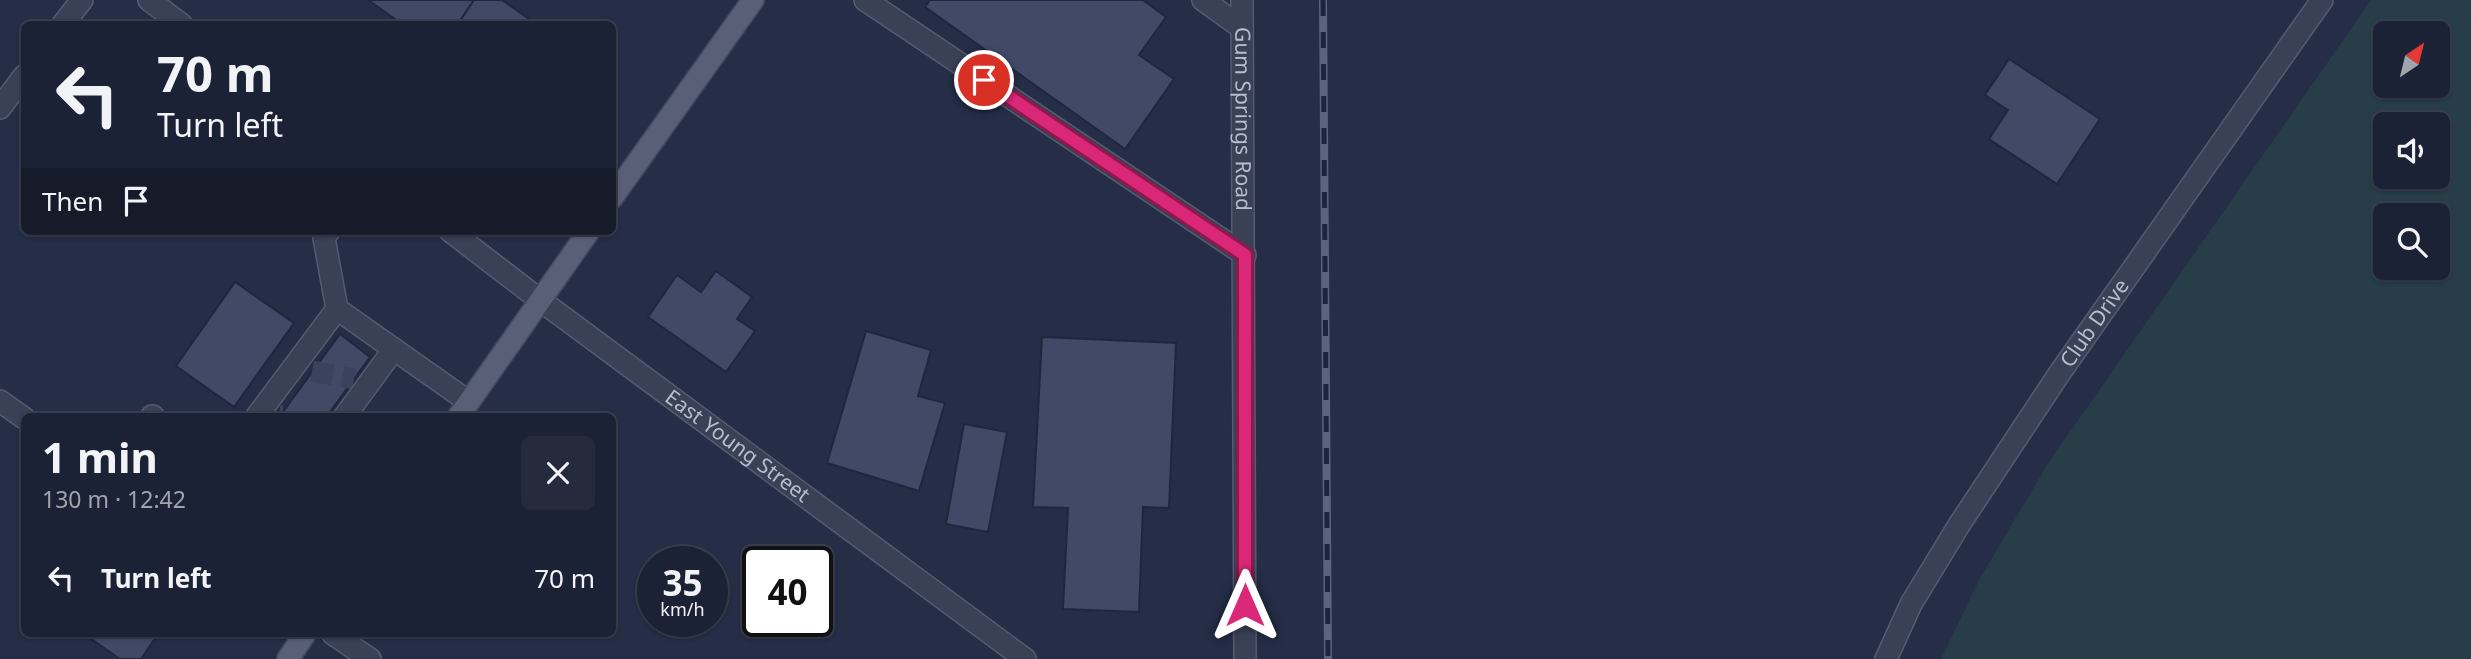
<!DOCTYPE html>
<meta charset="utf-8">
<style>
:root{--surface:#1c2235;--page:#252a3d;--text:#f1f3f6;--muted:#a0a4ad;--line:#3a3f50}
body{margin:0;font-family:"Noto Sans",sans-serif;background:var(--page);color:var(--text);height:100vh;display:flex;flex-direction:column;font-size:26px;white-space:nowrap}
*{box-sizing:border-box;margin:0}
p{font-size:23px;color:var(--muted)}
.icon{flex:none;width:38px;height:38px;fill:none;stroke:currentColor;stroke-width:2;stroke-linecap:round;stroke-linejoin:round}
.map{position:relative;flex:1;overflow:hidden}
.drawer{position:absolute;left:21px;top:413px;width:595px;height:224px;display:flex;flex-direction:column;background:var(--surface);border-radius:10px;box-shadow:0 2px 5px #0004,0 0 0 2px var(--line)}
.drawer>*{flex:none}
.banner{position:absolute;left:21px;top:21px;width:595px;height:214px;border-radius:10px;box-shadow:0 2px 5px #0004,0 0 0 2px var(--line);background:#1c2235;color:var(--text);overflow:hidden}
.needle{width:46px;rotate:35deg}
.tools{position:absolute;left:2373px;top:21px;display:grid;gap:14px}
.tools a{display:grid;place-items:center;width:77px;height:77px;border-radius:10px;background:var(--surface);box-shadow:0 2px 5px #0004,0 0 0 2px var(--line);font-size:35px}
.speed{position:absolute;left:637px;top:546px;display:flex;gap:14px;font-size:35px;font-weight:700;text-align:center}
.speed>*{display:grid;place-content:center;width:91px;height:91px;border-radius:50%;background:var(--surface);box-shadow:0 2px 5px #0004,0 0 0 2px var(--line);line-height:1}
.speed small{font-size:18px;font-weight:400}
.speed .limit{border:4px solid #111;border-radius:10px;background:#fff;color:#111}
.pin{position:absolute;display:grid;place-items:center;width:60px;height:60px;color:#fff;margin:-30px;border:4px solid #fff;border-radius:50%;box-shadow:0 2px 7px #0007}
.me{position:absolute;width:77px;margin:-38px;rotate:0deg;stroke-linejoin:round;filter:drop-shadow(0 0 5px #0008)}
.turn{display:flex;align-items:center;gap:24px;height:147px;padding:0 21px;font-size:32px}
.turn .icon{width:91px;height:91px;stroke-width:2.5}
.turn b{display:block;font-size:49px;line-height:60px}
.then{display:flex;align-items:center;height:66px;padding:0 21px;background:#0003;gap:14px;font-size:26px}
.round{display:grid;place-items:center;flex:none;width:74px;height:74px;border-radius:10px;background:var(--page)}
.headline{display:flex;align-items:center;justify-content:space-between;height:119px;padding:0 21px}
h1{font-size:42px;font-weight:700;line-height:52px}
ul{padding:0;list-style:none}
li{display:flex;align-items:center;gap:21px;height:91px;padding:0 21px}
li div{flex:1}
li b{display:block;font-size:26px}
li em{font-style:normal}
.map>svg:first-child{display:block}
</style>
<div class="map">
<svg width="2471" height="659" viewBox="0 0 2471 659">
<rect width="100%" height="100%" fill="#252d47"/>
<path fill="#273d47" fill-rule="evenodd" d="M2371,0H2471V659H1941L1980,578L2049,462ZM2385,33H2438V86H2385ZM2385,124H2438V177H2385ZM2385,215H2438V268H2385Z"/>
<g fill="#424967" stroke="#20273d" stroke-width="2">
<path d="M368,0H474L458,24H402Z"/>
<path d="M474,0H502L532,21L530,24H458Z"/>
<path d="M930,0H1143L1166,17L1139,55L1174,79L1125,149L925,7Z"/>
<path d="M2009,59L2100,119L2057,184L1989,139L2008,110L1985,95Z"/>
<path d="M716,271L752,297L737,319L755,331L726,372L648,317L677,275L701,292Z"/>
<path d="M235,282L294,323L234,407L176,366Z"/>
<path d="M866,331L931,350L918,396L945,403L919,491L827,463Z"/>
<path d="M340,334L370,357L327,416H280Z"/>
<path d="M1042,337L1176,343L1169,508L1143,507L1139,612L1063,609L1068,508L1033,507Z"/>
<path d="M964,424L1007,432L988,532L946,524Z"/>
<path d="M94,634H158L141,659H120L90,638Z"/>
</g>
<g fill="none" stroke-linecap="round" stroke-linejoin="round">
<g stroke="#3b425b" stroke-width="21" stroke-dasharray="21 10" stroke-linecap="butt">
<path d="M312,371L354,379"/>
<path d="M280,416H283"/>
</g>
<g stroke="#555b70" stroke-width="24">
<g id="minor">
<path d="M149,0L181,24"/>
<path d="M865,0L1245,255"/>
<path d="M1203,0L1242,28"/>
<path id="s1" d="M1242,0L1245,659"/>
<path d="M63,24L82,0"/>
<path d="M0,108L24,76"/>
<path id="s2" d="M450,231L540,300L1025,659"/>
<path d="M337,309L469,402"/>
<path d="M0,401L24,418"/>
<path d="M152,416H153"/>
<path d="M257,416L337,309L324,238L329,231"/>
<path d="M345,416L394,349"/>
<path d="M333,634L370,659"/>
<path id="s3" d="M1886,659L1911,604L1959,525L2059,374L2322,0"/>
</g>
</g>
<g stroke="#43495f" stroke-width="24">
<g id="major">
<path d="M612,198L753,0"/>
<path d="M459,416L589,231"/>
<path d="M288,659L305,634"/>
</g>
</g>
<use href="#minor" stroke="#3a4056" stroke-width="21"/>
<use href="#major" stroke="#585f76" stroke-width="21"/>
<g stroke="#5c637d" stroke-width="8">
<path id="rail" d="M1323,0L1328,659"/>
</g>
<use href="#rail" stroke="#1e243b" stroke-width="5" stroke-dasharray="16" stroke-linecap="butt"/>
</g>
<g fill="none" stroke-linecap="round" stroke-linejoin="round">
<g stroke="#8e194d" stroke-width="18">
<path id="route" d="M984,80L1245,255V605"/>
</g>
<use href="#route" stroke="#db2777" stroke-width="12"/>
</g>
<g text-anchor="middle" stroke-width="6" stroke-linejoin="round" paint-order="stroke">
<g font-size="21" fill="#b8bccf" stroke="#1e243b">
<text dy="7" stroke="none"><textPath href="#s1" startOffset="119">Gum Springs Road</textPath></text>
<text dy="7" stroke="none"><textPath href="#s3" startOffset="396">Club Drive</textPath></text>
<text dy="7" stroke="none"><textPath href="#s2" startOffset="359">East Young Street</textPath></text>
</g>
</g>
</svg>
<div class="tools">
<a><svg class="needle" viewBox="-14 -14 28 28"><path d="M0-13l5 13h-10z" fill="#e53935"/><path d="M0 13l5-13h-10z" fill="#a0a4ad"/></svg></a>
<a><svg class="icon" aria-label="sound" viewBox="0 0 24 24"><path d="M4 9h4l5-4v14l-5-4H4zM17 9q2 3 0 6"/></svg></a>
<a><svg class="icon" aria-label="search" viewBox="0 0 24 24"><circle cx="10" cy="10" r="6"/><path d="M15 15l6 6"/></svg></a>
</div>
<div class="speed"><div>35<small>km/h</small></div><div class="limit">40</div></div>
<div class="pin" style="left:984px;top:80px;background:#d93025"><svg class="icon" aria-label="arrive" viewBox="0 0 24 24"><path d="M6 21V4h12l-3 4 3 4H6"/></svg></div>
<svg class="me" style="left:1245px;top:605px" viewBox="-20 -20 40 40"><path d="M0-17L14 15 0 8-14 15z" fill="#db2777" stroke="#fff" stroke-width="4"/></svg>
<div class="banner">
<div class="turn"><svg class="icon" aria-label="left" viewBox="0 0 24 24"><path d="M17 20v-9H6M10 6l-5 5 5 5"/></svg><div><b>70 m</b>Turn left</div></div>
<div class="then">Then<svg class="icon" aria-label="arrive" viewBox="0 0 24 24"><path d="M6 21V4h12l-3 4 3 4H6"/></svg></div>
</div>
<section class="drawer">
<div class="headline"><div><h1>1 min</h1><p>130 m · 12:42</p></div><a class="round"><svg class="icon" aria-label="close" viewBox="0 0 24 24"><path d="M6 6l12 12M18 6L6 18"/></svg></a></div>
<ul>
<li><svg class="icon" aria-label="left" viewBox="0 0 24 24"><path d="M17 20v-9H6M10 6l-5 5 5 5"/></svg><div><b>Turn left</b></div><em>70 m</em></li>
</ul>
</section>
</div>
